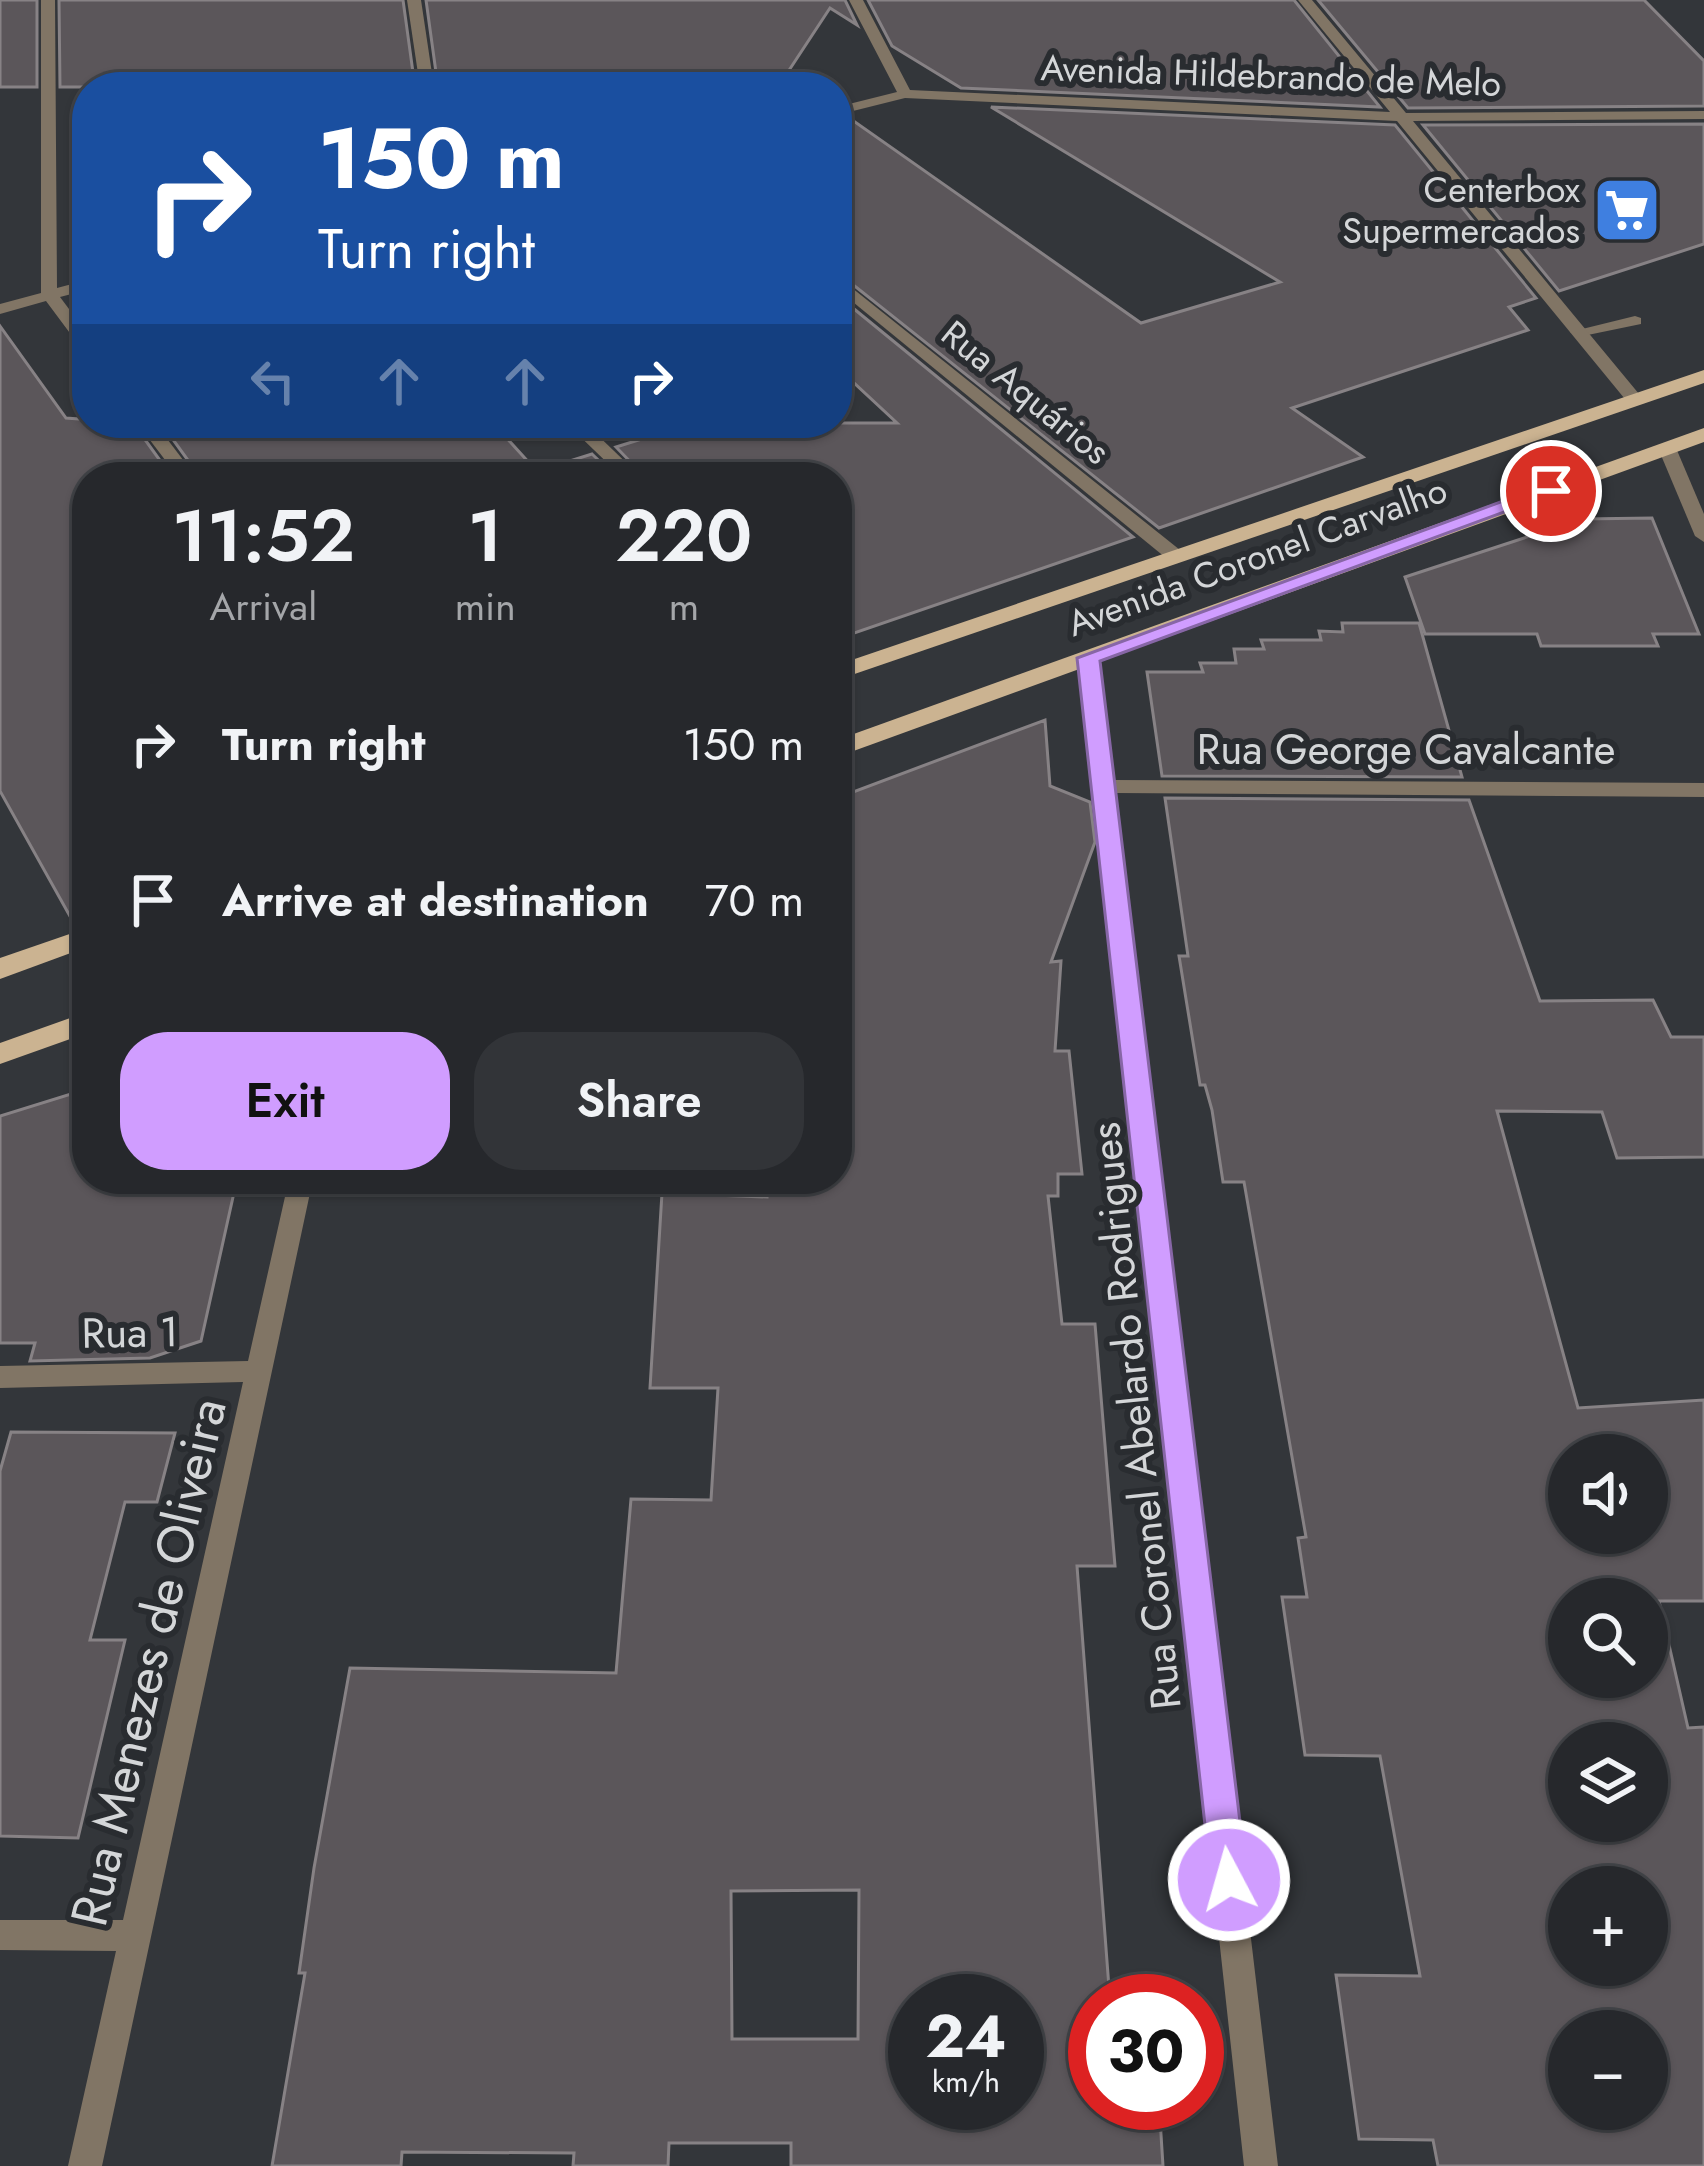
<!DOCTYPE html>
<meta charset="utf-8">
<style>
:root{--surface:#26282c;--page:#323438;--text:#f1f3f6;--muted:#a4a6a9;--line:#424448;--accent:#d09dff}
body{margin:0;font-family:Jost,sans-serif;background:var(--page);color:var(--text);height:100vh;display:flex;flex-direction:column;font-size:45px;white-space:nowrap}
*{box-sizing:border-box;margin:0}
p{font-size:39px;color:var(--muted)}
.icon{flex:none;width:66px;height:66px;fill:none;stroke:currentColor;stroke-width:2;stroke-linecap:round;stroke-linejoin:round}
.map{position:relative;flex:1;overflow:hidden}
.side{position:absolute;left:72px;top:462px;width:780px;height:732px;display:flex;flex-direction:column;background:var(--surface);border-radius:48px;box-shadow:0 3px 9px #0004,0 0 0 3px var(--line)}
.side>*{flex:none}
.banner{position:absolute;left:72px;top:72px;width:780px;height:366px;border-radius:48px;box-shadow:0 3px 9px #0004,0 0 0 3px var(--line);background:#1a4fa0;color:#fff;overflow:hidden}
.controls{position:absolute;left:1548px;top:1434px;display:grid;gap:24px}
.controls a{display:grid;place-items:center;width:120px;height:120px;border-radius:50%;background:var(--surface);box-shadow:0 3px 9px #0004,0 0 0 3px var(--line);font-size:60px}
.speed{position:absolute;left:888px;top:1974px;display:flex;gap:24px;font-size:60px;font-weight:700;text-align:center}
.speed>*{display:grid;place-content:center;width:156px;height:156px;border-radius:50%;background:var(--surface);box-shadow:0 3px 9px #0004,0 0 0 3px var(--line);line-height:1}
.speed small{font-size:30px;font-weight:400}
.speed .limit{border:18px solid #d22;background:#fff;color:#111}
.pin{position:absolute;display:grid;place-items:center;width:102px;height:102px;color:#fff;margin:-51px;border:6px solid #fff;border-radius:50%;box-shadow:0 3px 12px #0007}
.me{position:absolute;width:132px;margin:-66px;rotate:354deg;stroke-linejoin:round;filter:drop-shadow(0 0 9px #0008)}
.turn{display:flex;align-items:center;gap:42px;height:252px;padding:0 48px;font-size:54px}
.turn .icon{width:156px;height:156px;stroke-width:2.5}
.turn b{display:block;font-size:84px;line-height:102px}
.lanes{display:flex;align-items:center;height:114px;padding:0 48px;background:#0003;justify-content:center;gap:60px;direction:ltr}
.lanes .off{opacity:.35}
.eta{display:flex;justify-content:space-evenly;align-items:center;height:204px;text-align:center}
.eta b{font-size:72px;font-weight:600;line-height:84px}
.action{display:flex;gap:24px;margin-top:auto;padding:24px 48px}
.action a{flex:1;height:138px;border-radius:48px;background:var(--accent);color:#111;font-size:48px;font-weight:600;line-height:138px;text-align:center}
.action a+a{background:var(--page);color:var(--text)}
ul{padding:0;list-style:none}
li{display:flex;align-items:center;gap:36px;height:156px;padding:0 48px}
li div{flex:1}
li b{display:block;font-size:45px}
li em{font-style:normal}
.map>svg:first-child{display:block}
</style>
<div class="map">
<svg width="1704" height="2166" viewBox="0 0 1704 2166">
<rect width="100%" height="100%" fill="#33363a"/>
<g fill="#5b565a" stroke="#878285" stroke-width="3" fill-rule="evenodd">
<rect x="0" y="0" width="37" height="87"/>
<path d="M59,0H403L415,87H60Z"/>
<path d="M426,0H845L857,25L830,8L778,87H438Z"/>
<path d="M868,0H1294L1380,107L961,88L892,46Z"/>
<path d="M1318,0H1644L1704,61V106L1408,108Z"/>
<path d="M991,107L1395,125L1536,298L1509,307L1528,330L1292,408L1363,457L1159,528L837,272V119L848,117L1141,323L1280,282Z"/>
<path d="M1704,124V244L1559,291L1423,125Z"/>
<path d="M837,295L1133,537L837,639V477H645L616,447L693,423H897L837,367Z"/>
<path d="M0,326L66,418L133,423L172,477H87V924L76,927L0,791Z"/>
<path d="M161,423H493L542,477H200Z"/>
<path d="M592,454L616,477H562L560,464Z"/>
<path d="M1652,518L1699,634H1653L1658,646H1541L1537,634H1425L1405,577L1582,519Z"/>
<path d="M1342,623H1419L1462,777L1162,776L1147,672H1203L1200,663H1236L1234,649H1264L1261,640H1321L1319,631L1343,632Z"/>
<path d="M1045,720L1050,786L1090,802L1095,842L1051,962L1061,961L1055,1051H1069L1082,1174H1058V1196H1048L1062,1324H1095L1115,1566H1077L1110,2001H1095V2103H1159L1163,2166H791V2143H669L668,2166H573L574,2153L402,2152L401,2166H272L305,1973H299L314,1868L350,1668L616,1673L631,1499L711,1500L718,1388H650L662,1193L767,1197V1179H837V798ZM859,1890L858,2039H732L731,1891ZM915,2001H1017V2103H915Z"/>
<path d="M1165,798L1469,800L1540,1001L1653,1000L1671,1037H1704V1157L1617,1158L1602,1112L1497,1111L1578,1408L1704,1400V1601H1659L1688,1728L1704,1727V2166H1438L1433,2140L1359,2139L1336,1975L1420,1976L1380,1756L1305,1755L1282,1597H1307L1298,1538L1306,1537L1244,1182H1223L1212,1110L1205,1085H1200L1179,956H1188ZM1569,1455H1647V1533H1569ZM1569,1599H1647V1677H1569ZM1569,1743H1647V1821H1569ZM1569,1887H1647V1965H1569ZM1569,2031H1647V2109H1569Z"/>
<path d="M87,1089V1179H237L201,1341L150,1358L30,1361L35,1343H0V1116Z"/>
<path d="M11,1432L175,1433L157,1502H125L90,1640H125L78,1838L0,1836V1471Z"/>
</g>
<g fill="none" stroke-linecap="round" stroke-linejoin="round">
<path fill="#817565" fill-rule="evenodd" d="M1635,316L1641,318V324L1578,337L1570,332Z"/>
<g fill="#817565" fill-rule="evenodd">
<path d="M41,0H55L57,288L87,280V290L60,297L87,333V349L81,348L46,301L0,314V304L41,293Z"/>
<path d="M407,0H421L434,87H420Z"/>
<path d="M849,0H863L910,90L1390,112L1298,0H1312L1406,113L1704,111V119L1413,121L1644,400L1629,404L1397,121L905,98L837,115V107L897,92Z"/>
<path d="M837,276L1180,550V558H1166L837,289Z"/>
<path d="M137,423H155L196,477H178Z"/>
<path d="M566,423H585L641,477H622Z"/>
<path d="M1667,443L1676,448L1704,514V542L1695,536L1658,448Z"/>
<path d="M1089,652L1099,658L1113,780L1704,783V797L1115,793L1278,2166H1244L1079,658Z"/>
<path d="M289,1179H313L102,2166H68L116,1951L0,1950V1920H123L243,1382L0,1388V1366L248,1361Z"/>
</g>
<g fill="#cbb391" fill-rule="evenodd">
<path d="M1704,370V383L837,680V665Z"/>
<path d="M1704,428V442L837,757V740Z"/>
<path d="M87,928V947L0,979V958Z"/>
<path d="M87,1012V1033L0,1064V1043Z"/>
</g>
</g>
<path fill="#d09dff" stroke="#8766a6" stroke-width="3" d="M1544,486L1561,491L1100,661L1247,1880L1242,1892L1229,1897L1216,1892L1211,1880L1077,658Z"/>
<defs>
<g id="supermarket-square" transform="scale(3.45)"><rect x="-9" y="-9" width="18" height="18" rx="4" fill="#3f7fe0" stroke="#292c30"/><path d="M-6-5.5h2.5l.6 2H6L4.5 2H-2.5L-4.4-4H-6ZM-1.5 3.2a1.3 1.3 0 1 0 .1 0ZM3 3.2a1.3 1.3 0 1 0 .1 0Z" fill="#fff"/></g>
</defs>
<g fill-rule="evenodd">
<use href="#supermarket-square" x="1627" y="210"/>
</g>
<g text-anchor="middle" stroke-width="12" stroke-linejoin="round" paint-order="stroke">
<g font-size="36" fill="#d4d6d8" stroke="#292c30">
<text transform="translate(1271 75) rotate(2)" y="13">Avenida Hildebrando de Melo</text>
<text transform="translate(1026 392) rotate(39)" y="13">Rua Aquários</text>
<text transform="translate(1257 556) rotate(-20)" y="13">Avenida Coronel Carvalho</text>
</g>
<g font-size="36" fill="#d4d6d8" stroke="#292c30" text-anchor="end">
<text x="1580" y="202">Centerbox<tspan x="1580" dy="41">Supermercados</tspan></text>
</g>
<g font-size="42" fill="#d4d6d8" stroke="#292c30">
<text x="1406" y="764">Rua George Cavalcante</text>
<text transform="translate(130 1332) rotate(-1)" y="15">Rua 1</text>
<text transform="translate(1135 1416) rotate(-96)" y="15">Rua Coronel Abelardo Rodrigues</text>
</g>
<g font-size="51" fill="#d4d6d8" stroke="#292c30">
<text transform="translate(148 1662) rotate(-77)" y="18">Rua Menezes de Oliveira</text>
</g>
</g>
</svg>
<div class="controls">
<a><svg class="icon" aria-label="sound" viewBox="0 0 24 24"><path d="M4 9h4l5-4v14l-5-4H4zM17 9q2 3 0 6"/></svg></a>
<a><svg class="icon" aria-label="search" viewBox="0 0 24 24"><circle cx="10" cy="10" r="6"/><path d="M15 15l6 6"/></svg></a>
<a><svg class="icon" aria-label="layers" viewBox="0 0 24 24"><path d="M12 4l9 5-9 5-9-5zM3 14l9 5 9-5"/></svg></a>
<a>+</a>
<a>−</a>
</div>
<div class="speed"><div>24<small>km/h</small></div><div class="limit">30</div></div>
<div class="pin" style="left:1551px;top:491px;background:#d93025"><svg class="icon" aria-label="arrive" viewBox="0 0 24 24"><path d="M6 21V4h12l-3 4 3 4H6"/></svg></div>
<svg class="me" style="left:1229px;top:1880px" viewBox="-20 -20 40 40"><circle r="17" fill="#d09dff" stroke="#fff" stroke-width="3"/><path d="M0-11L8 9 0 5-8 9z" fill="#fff"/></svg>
<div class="banner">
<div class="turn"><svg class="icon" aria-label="right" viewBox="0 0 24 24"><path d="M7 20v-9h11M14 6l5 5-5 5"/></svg><div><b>150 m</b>Turn right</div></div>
<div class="lanes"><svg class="icon off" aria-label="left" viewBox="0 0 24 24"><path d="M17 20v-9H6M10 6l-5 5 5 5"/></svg><svg class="icon off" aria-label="ahead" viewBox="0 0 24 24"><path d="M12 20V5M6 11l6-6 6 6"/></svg><svg class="icon off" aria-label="ahead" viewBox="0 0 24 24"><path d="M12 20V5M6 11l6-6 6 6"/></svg><svg class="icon" aria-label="right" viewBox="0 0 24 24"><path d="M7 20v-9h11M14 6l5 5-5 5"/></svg></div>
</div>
<section class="side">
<div class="eta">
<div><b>11:52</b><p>Arrival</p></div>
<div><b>1</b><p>min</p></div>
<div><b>220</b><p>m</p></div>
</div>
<ul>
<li><svg class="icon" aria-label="right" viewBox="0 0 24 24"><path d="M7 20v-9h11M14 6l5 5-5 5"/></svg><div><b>Turn right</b></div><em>150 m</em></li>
<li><svg class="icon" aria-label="arrive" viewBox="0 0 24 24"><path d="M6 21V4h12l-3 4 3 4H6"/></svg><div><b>Arrive at destination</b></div><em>70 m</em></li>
</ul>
<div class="action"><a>Exit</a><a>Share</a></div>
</section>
</div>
